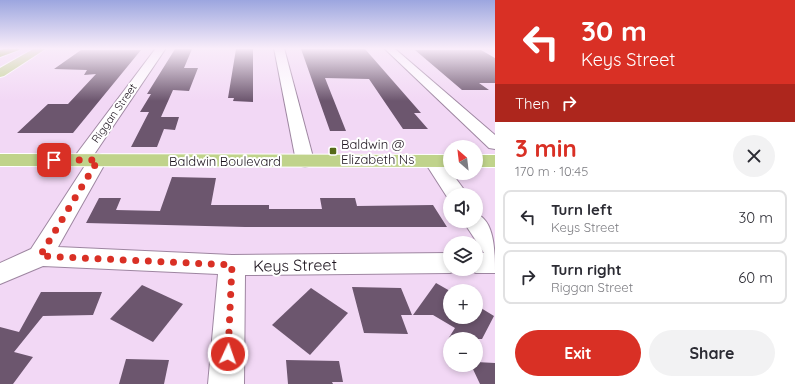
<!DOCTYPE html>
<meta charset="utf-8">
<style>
:root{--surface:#fff;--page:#f2f2f3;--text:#2b2b33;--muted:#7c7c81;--line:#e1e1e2;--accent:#d93025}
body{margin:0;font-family:Quicksand,sans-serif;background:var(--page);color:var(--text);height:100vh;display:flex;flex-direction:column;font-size:15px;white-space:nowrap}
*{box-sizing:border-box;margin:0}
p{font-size:13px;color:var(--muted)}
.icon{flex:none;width:22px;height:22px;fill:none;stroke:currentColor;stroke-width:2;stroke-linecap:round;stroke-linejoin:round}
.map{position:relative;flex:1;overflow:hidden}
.sheet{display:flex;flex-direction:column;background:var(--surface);width:300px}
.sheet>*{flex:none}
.guide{background:#d93025;color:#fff;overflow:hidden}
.needle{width:26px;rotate:332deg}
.buttons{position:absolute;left:443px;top:140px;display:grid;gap:8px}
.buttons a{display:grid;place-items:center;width:40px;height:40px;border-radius:50%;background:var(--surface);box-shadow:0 2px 6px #0003;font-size:20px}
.pin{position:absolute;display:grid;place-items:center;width:34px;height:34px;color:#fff;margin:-17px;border-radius:8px;box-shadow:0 2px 6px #0006}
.me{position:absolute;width:44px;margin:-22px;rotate:3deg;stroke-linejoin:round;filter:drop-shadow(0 0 3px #0008)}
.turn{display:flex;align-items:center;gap:14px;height:84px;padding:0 20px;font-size:18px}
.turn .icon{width:52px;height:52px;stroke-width:2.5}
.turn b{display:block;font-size:28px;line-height:34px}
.then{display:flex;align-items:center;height:38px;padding:0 20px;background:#0003;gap:8px;font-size:15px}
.round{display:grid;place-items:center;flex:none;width:42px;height:42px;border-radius:21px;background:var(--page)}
.overview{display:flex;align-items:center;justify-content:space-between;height:68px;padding:0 20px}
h1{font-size:24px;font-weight:800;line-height:30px;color:var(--accent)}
.primary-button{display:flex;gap:8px;margin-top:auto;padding:8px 20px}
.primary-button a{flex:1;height:46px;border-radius:24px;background:var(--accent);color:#fff;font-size:16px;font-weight:800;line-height:46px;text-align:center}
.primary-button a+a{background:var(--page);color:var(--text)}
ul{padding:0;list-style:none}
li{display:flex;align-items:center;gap:12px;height:54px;margin:0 8px 6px;padding:0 12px;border:2px solid var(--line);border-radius:8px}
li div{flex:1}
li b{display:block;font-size:15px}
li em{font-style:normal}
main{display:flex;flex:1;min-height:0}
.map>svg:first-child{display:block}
</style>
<main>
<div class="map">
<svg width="495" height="384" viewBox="0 0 495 384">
<rect width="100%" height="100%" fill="#f2d8f5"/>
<g fill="#6c566e">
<path d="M175,49H192L184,68H198L189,91L173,90L161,117H179L175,130L164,129L157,147H131L149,112H140L151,94H147Z"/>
<path d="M236,49H253V102L233,101L234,98H228Z"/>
<path d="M301,49H365L421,113H414L428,129H403L369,79L325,78L346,131H330Z"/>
<path d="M81,50H141L73,133H17L48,104H68L96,74L84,75L87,70L54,69Z"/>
<path d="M415,50H481L495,58V83H479L489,90H462Z"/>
<path d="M172,177L216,178L211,205H269V209H322L320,198H355L357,206L433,205L447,227H245L86,223L99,198H121L116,210L160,211Z"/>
<path d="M436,283L450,291V317H476V305L494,316L482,339H448L455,328L433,315H413Z"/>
<path d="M142,285L183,304L153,342L110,319Z"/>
<path d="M352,287L401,288L412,315H401L408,334L364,333Z"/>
<path d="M311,288L348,313L310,355L272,325Z"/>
<path d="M41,292H102L93,315L43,316L14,352L33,357L13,384H0V327L19,332Z"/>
<path d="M126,359L169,360L164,384H119Z"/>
<path d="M286,360L339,361L343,382H332L333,384H288Z"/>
<path d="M476,362L495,363V384H480L471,365H476Z"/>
</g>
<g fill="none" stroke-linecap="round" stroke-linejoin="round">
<g stroke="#9e86a1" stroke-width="2">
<g id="minor">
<path d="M156,48H166L93,156L98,154L105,156L107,160L58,247L232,255L450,253V269L459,270L450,273L245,275L244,384H208L218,274L43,266L0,284V263L31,249L86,164L81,166L74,164L72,160Z"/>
<path d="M274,48H284L314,161L312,165L305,167L298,165L296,161Z"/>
<path d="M384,48H394L495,135V149L489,148Z"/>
<path d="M433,155L440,157L468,195H450L449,200L424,161L426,157Z"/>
<path d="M476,214C495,220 495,253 495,273H476L466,269H476V253H484L463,221H476Z"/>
</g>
</g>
<g stroke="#fff" stroke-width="2">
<g id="major">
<path d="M35,48H47L4,76L0,77V68Z"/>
<path d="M0,154L450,155V167L0,166Z"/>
<rect x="476" y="155" width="19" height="12"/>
</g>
</g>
<g stroke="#fff" stroke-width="2">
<path id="highway" d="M7,48H20L19,50L0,57V50Z"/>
</g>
<use href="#minor" fill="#fff" fill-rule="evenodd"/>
<use href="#major" fill="#c0d38b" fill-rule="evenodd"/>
<use href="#highway" fill="#96b63e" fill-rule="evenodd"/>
</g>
<linearGradient id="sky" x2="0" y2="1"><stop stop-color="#9ca6df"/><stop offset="0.48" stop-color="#f9edfa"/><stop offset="1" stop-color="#f9edfa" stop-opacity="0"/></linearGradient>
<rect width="495" height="101" fill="url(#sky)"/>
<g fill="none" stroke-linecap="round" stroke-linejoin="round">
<path stroke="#d93025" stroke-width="7" stroke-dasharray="0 12.6" d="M54,160H98L40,256L232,265L228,354"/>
</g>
<rect fill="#566a19" stroke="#fff" stroke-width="1.5" x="329" y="147" width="8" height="8" rx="2"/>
<g text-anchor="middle" stroke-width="4" stroke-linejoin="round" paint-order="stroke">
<g font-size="11" fill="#1e151f" stroke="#fff">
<text transform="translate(114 113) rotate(-55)" y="4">Riggan Street</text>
</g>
<g font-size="13" fill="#1e151f" stroke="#fff" text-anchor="start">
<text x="341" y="149">Baldwin @<tspan x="341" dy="15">Elizabeth Ns</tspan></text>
</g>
<g font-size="13" fill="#1e151f" stroke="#fff">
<text x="225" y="166">Baldwin Boulevard</text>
</g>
<g font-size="16" fill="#1e151f" stroke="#fff">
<text transform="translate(295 265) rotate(-1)" y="6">Keys Street</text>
</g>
</g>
</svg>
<div class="buttons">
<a><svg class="needle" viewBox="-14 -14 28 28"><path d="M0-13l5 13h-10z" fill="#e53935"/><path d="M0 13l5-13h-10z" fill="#7c7c81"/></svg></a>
<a><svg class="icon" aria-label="sound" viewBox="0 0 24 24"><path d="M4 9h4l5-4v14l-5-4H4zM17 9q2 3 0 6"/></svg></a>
<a><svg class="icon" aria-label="layers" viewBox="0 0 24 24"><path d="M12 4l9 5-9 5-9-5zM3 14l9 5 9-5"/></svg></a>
<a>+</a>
<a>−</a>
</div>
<div class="pin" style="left:54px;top:160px;background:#d93025"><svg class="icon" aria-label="arrive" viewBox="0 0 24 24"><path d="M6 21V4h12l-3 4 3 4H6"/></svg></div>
<svg class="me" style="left:228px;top:354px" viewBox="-20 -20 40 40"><circle r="17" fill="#d93025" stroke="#fff" stroke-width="3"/><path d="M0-11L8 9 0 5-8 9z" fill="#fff"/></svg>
</div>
<section class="sheet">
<div class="guide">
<div class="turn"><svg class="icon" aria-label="left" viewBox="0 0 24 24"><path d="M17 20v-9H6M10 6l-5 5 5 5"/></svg><div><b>30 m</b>Keys Street</div></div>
<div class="then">Then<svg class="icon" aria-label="right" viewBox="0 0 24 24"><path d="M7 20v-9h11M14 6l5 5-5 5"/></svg></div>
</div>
<div class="overview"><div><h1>3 min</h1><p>170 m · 10:45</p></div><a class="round"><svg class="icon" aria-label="close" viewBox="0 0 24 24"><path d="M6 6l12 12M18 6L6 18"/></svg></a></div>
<ul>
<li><svg class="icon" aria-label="left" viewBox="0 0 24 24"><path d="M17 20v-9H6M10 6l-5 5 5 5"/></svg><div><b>Turn left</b><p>Keys Street</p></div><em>30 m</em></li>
<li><svg class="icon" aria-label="right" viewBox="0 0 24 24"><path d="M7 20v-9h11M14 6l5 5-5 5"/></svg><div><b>Turn right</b><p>Riggan Street</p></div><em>60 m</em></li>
</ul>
<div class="primary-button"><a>Exit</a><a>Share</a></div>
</section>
</main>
